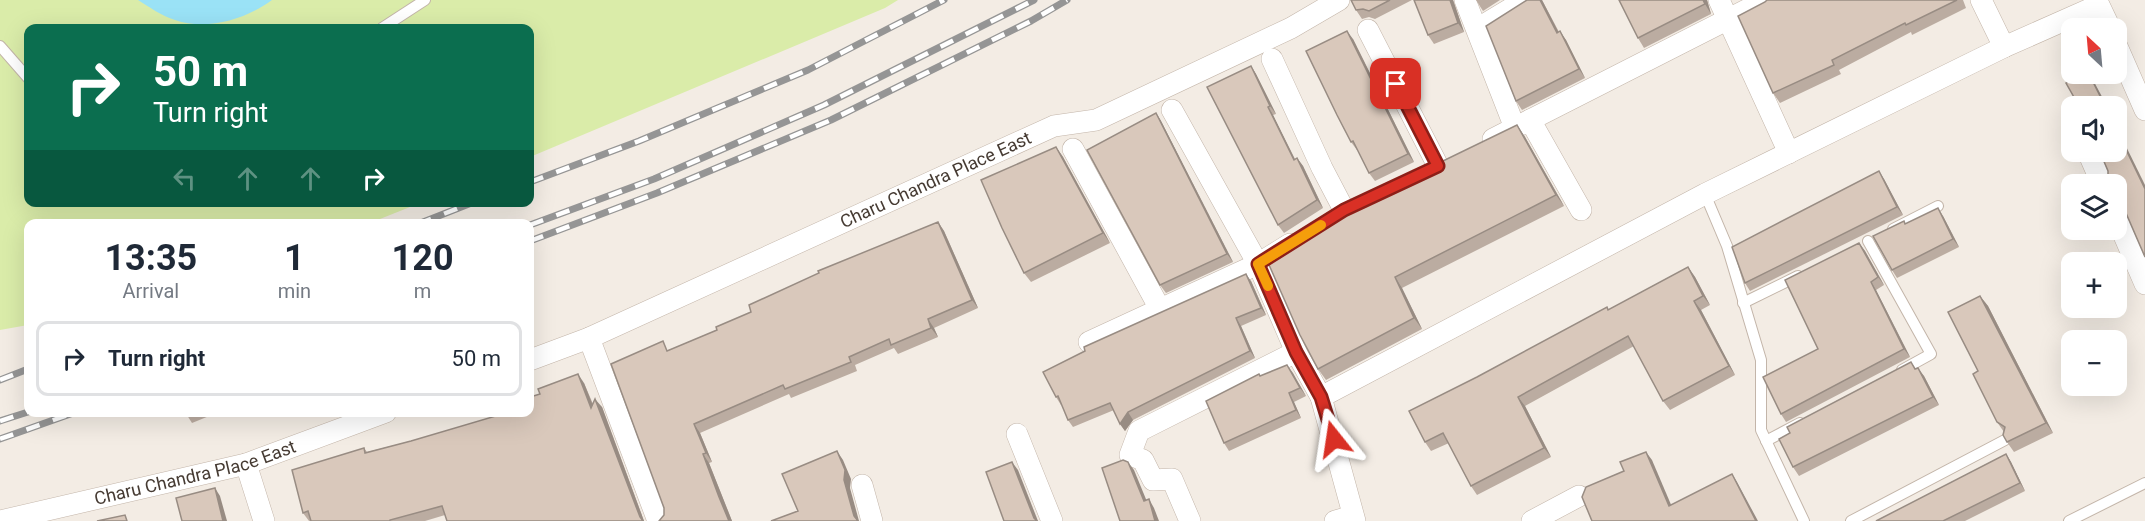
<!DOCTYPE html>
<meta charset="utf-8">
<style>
:root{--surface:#fff;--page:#f2f2f3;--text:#1f2937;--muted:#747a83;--line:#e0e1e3}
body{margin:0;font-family:Roboto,sans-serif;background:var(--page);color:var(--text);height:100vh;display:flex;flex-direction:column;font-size:22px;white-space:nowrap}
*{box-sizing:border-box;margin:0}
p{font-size:20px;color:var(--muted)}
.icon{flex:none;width:33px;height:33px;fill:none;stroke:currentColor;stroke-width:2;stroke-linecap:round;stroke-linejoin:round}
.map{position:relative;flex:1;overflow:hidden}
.sheet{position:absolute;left:24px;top:219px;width:510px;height:198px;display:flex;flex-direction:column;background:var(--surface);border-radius:12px;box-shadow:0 6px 24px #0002}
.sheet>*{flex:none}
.hud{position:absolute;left:24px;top:24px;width:510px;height:183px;border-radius:12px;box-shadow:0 6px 24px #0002;background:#0b6e4f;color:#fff;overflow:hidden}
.needle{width:39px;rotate:334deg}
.buttons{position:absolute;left:2061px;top:18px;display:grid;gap:12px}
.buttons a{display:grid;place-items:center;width:66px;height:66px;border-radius:12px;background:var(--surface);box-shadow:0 6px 24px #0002;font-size:30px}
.pin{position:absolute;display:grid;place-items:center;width:51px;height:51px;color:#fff;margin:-26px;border-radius:12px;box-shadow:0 3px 9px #0006}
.me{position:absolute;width:66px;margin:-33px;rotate:345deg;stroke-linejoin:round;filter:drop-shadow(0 0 4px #0008)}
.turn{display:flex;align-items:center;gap:21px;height:126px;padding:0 30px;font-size:27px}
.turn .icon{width:78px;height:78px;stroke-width:2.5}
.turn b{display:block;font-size:42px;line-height:51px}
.lanes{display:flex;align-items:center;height:57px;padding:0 30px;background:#0003;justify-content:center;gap:30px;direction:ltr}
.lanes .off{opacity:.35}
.eta{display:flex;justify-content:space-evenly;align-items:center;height:102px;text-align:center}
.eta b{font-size:36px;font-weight:700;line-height:42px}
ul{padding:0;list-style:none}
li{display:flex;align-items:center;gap:18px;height:75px;margin:0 12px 9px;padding:0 18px;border:3px solid var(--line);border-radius:12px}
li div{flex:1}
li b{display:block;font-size:22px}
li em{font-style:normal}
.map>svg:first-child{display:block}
</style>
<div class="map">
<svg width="2145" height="521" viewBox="0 0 2145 521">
<rect width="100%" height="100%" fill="#f3ece4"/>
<path fill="#daeca9" d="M0,0H898L885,8L530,157V28H28V202L420,203L370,223L28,224V325L0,330Z"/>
<path fill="#9ae2f6" d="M138,0H272C246,19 207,31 175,20C162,16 149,7 138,0Z"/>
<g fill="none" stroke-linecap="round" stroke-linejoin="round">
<g stroke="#c3b5a9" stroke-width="12">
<g id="lane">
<path d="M382,28L425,0"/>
<path d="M0,46L28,78"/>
<path d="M1705,194L1727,246L1761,360V430L1804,521"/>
<path d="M1893,229L1938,206"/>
<path d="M1868,241L1931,354L1902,370"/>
<path d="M1743,303L1798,276"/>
<path d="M1766,441L1800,423"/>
<path d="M1851,521L2005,440"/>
<path d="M2069,521L2145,483"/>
</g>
</g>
<g stroke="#c3b5a9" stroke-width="22">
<g id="street">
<path d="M1465,0L1515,128"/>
<path d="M1719,0L1789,153"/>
<path d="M1981,0L2004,47L2099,5L2110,28"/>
<path d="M1477,29L1525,0"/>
<path d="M1368,30L1438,166"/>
<path d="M2116,44L2145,110"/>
<path d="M1272,59L1322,168L1344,210"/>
<path d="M1172,110L1258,264L1296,352L1321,397"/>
<path d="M1530,120L1766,0"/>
<path d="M1493,139L1530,120L1581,210"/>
<path d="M1073,149L1160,309"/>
<path d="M2088,152L2102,184"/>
<path d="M2116,217L2145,284"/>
<path d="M589,338L658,521"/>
<path d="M1089,342L1258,264L1290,244"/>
<path id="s1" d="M530,360L589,338L1054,126L1096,120L1291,28L1339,0"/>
<path d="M1017,434L1052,521"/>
<path d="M246,464L264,521"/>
<path d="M862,485L872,521"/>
<path id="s2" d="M0,521L246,464L386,412"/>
<path d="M1190,521L1172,479L1153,480L1143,460L1130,455L1139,431L1296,352"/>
<path d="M1335,521L1353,516"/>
<path d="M1355,521L1321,397L1705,194L2004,47"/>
<path d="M1532,521L1579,496"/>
</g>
</g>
<use href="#lane" stroke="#fff" stroke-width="10"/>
<use href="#street" stroke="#fff" stroke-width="21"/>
<g stroke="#959595" stroke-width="7">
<g id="rail">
<path d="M530,182L639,141L808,70L944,0"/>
<path d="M418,224L474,202"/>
<path d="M530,225L654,179L824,105L1034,0"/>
<path d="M530,241L657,193L831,120L1031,21L1067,0"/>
<path d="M0,380L28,369"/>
<path d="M0,421L28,412"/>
<path d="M0,439L76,412"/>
</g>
</g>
<use href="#rail" stroke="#fff" stroke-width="4.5" stroke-dasharray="14" stroke-linecap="butt"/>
</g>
<g fill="#bbaca1">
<path d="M1351,0H1412L1375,19L1369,17L1362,19L1356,10Z"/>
<path d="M1453,0L1464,32L1434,44L1428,35Z"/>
<path d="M1476,0H1500L1483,11Z"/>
<path d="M1527,0H1542L1559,32L1566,40L1585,78L1522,110L1516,101Z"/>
<path d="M1707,0L1711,14L1644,48L1638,38Z"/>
<path d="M1767,0H1963L1966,8L1912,35L1911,32L1839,70L1841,74L1780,103L1773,93L1765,2Z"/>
<path d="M1353,39L1414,162L1375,181L1369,173L1358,150H1357L1351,142Z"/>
<path d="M1251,66L1256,74L1276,114L1273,115L1295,159L1297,158L1303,166L1323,208L1284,233L1278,225Z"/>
<path d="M1156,113L1161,121L1233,262L1166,293L1160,285Z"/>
<path d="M1517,125L1525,137L1564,206L1402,288L1422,329L1326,380L1318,369Z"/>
<path d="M1056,147L1063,157L1110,243L1031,282L1024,273Z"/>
<path d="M1884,179L1903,215L1750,291L1745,283Z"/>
<path d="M1943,216L1959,247L1897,278L1892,270L1906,224Z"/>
<path d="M938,222L944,231L978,308L934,328L938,337L898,354L894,348L855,365L857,371L791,398L789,394L700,433L712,462L709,463L732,521H659L664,515L669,350L717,330L751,312Z"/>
<path d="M1859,243L1865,251L1884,285L1876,290L1910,357L1786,422L1781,414L1818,349Z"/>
<path d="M1688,267L1695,277L1710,305L1701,310L1735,375L1670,410L1663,401L1634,346L1525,406L1551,457L1477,495L1471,486L1449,443L1431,451L1425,442L1477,377L1608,310Z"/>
<path d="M1251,281L1266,315L1241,326L1255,358L1133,420L1125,431L1120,424L1114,410L1073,427L1068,420L1062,404L1061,405L1056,397Z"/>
<path d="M1980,296L1988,306L2053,433L2014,452L2007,442L2004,432L1997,422L1978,371Z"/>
<path d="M1911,362L1916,369L1924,376L1939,405L1799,476L1793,467L1790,433Z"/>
<path d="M1287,365L1306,396L1294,402L1301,418L1229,451L1224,443L1261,376Z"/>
<path d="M584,383L593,404L602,407L644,521H447L445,515L425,521H309L303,513L364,448L367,452L411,441L506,413Z"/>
<path d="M185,412H219L192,423Z"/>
<path d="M2006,454L2011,462L2025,491L1965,521H1876Z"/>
</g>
<g fill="#988c83">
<path d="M1450,0H1453L1464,32L1458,23Z"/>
<path d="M1540,0H1542L1563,41L1557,33Z"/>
<path d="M1703,0H1707L1711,14L1705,4Z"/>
<path d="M1347,31L1353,39L1414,162L1408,154Z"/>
<path d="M1560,31L1566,40L1585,78L1579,69Z"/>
<path d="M1251,66L1256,74L1276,114L1270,106Z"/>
<path d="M2089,74L2093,80L2107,106H2105Z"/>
<path d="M1268,107L1273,115L1299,168L1294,160Z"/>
<path d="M1156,113L1161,121L1233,262L1227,254Z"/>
<path d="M1517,125L1525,137L1564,206L1556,195Z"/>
<path d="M2116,126L2145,185V189L2116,129Z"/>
<path d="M1056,147L1063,157L1110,243L1103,233Z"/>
<path d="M1297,158L1303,166L1323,208L1317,200Z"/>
<path d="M1879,171L1884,179L1903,215L1897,207Z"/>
<path d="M1938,208L1943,216L1959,247L1953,239Z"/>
<path d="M938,222L944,231L978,308L972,300Z"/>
<path d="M1859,243L1865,251L1884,285L1878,277Z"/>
<path d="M1688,267L1695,277L1710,305L1703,296Z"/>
<path d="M1246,274L1251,281L1266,315L1261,308Z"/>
<path d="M1395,277L1402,288L1422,329L1414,318Z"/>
<path d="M1871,282L1876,290L1910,357L1904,349Z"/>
<path d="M1980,296L1988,306L2053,433L2046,423Z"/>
<path d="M1694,301L1701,310L1735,375L1729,366Z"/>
<path d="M1236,318L1241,326L1255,358L1250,351Z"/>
<path d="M928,319L934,328L938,337L931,328Z"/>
<path d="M1287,365L1293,373L1306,396L1300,388Z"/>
<path d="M1918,368L1924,376L1939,405L1933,397Z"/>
<path d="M578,374L584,383L597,416L591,408Z"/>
<path d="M1289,393L1294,402L1301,418L1296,410Z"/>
<path d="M1518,397L1525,406L1551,457L1544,448Z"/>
<path d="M595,399L602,407L644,521H643L640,517Z"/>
<path d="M1128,412L1133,420L1125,431L1120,424Z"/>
<path d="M694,424L700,433L712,462L706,453Z"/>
<path d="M837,451L843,460L851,479L850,488L859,521H857L854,516L844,480Z"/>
<path d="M1646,452L1652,460L1675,514L1669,506Z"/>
<path d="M703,454L709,463L732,521H729L719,497Z"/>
<path d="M2006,454L2011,462L2025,491L2020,483Z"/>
<path d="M1012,462L1018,470L1038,521H1037L1034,518Z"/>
<path d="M1128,462L1134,470L1150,509L1144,501Z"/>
<path d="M1732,474L1737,482L1758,521H1756Z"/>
<path d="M215,488L220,496L227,521H223Z"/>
<path d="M1149,499L1154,508L1159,521H1155Z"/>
</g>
<g fill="#d9c8bb" stroke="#988c83" stroke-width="1.5">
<path d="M1351,0H1390L1369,11L1363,9L1356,10Z"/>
<path d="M1414,0H1450L1458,23L1428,35Z"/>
<path d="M1527,0H1540L1557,33L1560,31L1579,69L1516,101L1486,26Z"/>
<path d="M1619,0H1703L1705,4L1638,38Z"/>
<path d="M1767,0H1957L1906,25L1905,23L1832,60L1834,65L1773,93L1738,16L1765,2Z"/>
<path d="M1347,31L1408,154L1369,173L1353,141L1351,142L1337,115L1306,51Z"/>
<path d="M1251,66L1270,106L1268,107L1294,160L1297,158L1317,200L1278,225L1207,87Z"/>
<path d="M2084,74H2089L2105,106H2079L2066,83Z"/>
<path d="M1156,113L1227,254L1160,285L1087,150Z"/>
<path d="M1517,125L1556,195L1395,277L1414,318L1318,369L1300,335L1266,258L1342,210Z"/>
<path d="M2116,129L2145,189V257L2122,204L2116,198V184H2110L2108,180V171L2100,152H2116Z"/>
<path d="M1056,147L1103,233L1024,273L1002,228L981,180Z"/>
<path d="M1879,171L1897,207L1745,283L1732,247Z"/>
<path d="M1938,208L1953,239L1892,270L1873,236L1904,221L1905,224Z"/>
<path d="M938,222L972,300L928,319L931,328L891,345L889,339L849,357L851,362L785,389L783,385L694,424L706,453L703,454L719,497L729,521H659L664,515V508L611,364L663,341L667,351L717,330L716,327L751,312L749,305L819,273L818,271Z"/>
<path d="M1859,243L1878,277L1871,282L1904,349L1781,414L1763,377L1818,349L1785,280Z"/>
<path d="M1688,267L1703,296L1694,301L1729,366L1663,401L1628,336L1518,397L1544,448L1471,486L1443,433L1425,442L1409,411L1477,377L1607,307L1608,310Z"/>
<path d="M1246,274L1261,308L1236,318L1250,351L1128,412L1120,424L1110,403L1068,420L1058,396L1056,397L1043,372L1085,351L1084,347Z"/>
<path d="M1980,296L2046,423L2007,442L2003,435L2005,427L1997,422L1973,374L1978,371L1948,312Z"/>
<path d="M1911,362L1915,369L1918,368L1933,397L1793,467L1779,439L1790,433L1787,427Z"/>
<path d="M1287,365L1300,388L1289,393L1296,410L1224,443L1206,401L1259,374L1260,376Z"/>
<path d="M578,374L591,408L595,399L640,517L643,521H447L442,506L390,520V521H311L308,511L303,513L292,470L364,448L365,453L411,441L506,413V412H530V397L540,394L538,389Z"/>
<path d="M837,451L845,470L844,480L854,516L858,521H771L798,511L782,474Z"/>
<path d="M1646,452L1669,506L1732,474L1756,521H1592L1582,497L1586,487L1624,471L1620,462Z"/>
<path d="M2006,454L2020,483L1943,521H1876Z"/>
<path d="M1123,460L1128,462L1144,501L1149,499L1155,521H1120L1102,468Z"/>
<path d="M1012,462L1034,518L1037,521H1004L986,472Z"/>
<path d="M215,488L223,521H182L176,498Z"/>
<path d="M125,515L127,521H97Z"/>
</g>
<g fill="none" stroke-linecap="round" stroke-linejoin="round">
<g stroke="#8d1f18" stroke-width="15">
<path id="route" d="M1334,439L1321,397L1296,352L1258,264L1344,210L1438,166L1396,84"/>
</g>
<use href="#route" stroke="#d93025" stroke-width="10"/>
<path stroke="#f59e0b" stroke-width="10" d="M1268,286L1258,264L1321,225"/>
</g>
<g text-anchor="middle" stroke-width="6" stroke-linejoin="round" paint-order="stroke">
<g font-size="18" fill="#463b33" stroke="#fff">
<text dy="6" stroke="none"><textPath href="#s1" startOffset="444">Charu Chandra Place East</textPath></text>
<text dy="6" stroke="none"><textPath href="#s2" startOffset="201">Charu Chandra Place East</textPath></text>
</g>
</g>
</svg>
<div class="buttons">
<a><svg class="needle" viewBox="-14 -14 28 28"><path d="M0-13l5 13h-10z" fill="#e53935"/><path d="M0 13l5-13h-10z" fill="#747a83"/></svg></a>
<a><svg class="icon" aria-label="sound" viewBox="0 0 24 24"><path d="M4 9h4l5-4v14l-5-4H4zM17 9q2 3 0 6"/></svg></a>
<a><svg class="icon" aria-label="layers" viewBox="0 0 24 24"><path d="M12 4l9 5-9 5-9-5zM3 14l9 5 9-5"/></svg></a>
<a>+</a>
<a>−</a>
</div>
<div class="pin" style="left:1396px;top:84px;background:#d93025"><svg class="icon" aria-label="arrive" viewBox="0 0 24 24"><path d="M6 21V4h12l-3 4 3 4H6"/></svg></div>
<svg class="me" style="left:1334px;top:439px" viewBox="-20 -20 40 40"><path d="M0-17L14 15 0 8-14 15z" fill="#d93025" stroke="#fff" stroke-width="4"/></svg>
<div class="hud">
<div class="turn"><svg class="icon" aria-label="right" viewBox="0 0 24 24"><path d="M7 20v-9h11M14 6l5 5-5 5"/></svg><div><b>50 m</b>Turn right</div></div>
<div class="lanes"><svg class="icon off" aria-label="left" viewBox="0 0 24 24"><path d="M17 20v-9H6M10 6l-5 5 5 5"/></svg><svg class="icon off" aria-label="ahead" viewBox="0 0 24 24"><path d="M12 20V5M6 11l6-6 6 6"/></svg><svg class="icon off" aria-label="ahead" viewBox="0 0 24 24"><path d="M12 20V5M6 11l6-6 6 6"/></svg><svg class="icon" aria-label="right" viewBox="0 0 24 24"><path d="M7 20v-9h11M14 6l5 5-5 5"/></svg></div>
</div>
<section class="sheet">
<div class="eta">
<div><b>13:35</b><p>Arrival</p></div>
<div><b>1</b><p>min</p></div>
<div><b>120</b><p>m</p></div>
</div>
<ul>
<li><svg class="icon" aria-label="right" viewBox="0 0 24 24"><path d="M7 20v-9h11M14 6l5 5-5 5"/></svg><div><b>Turn right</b></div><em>50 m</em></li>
</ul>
</section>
</div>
